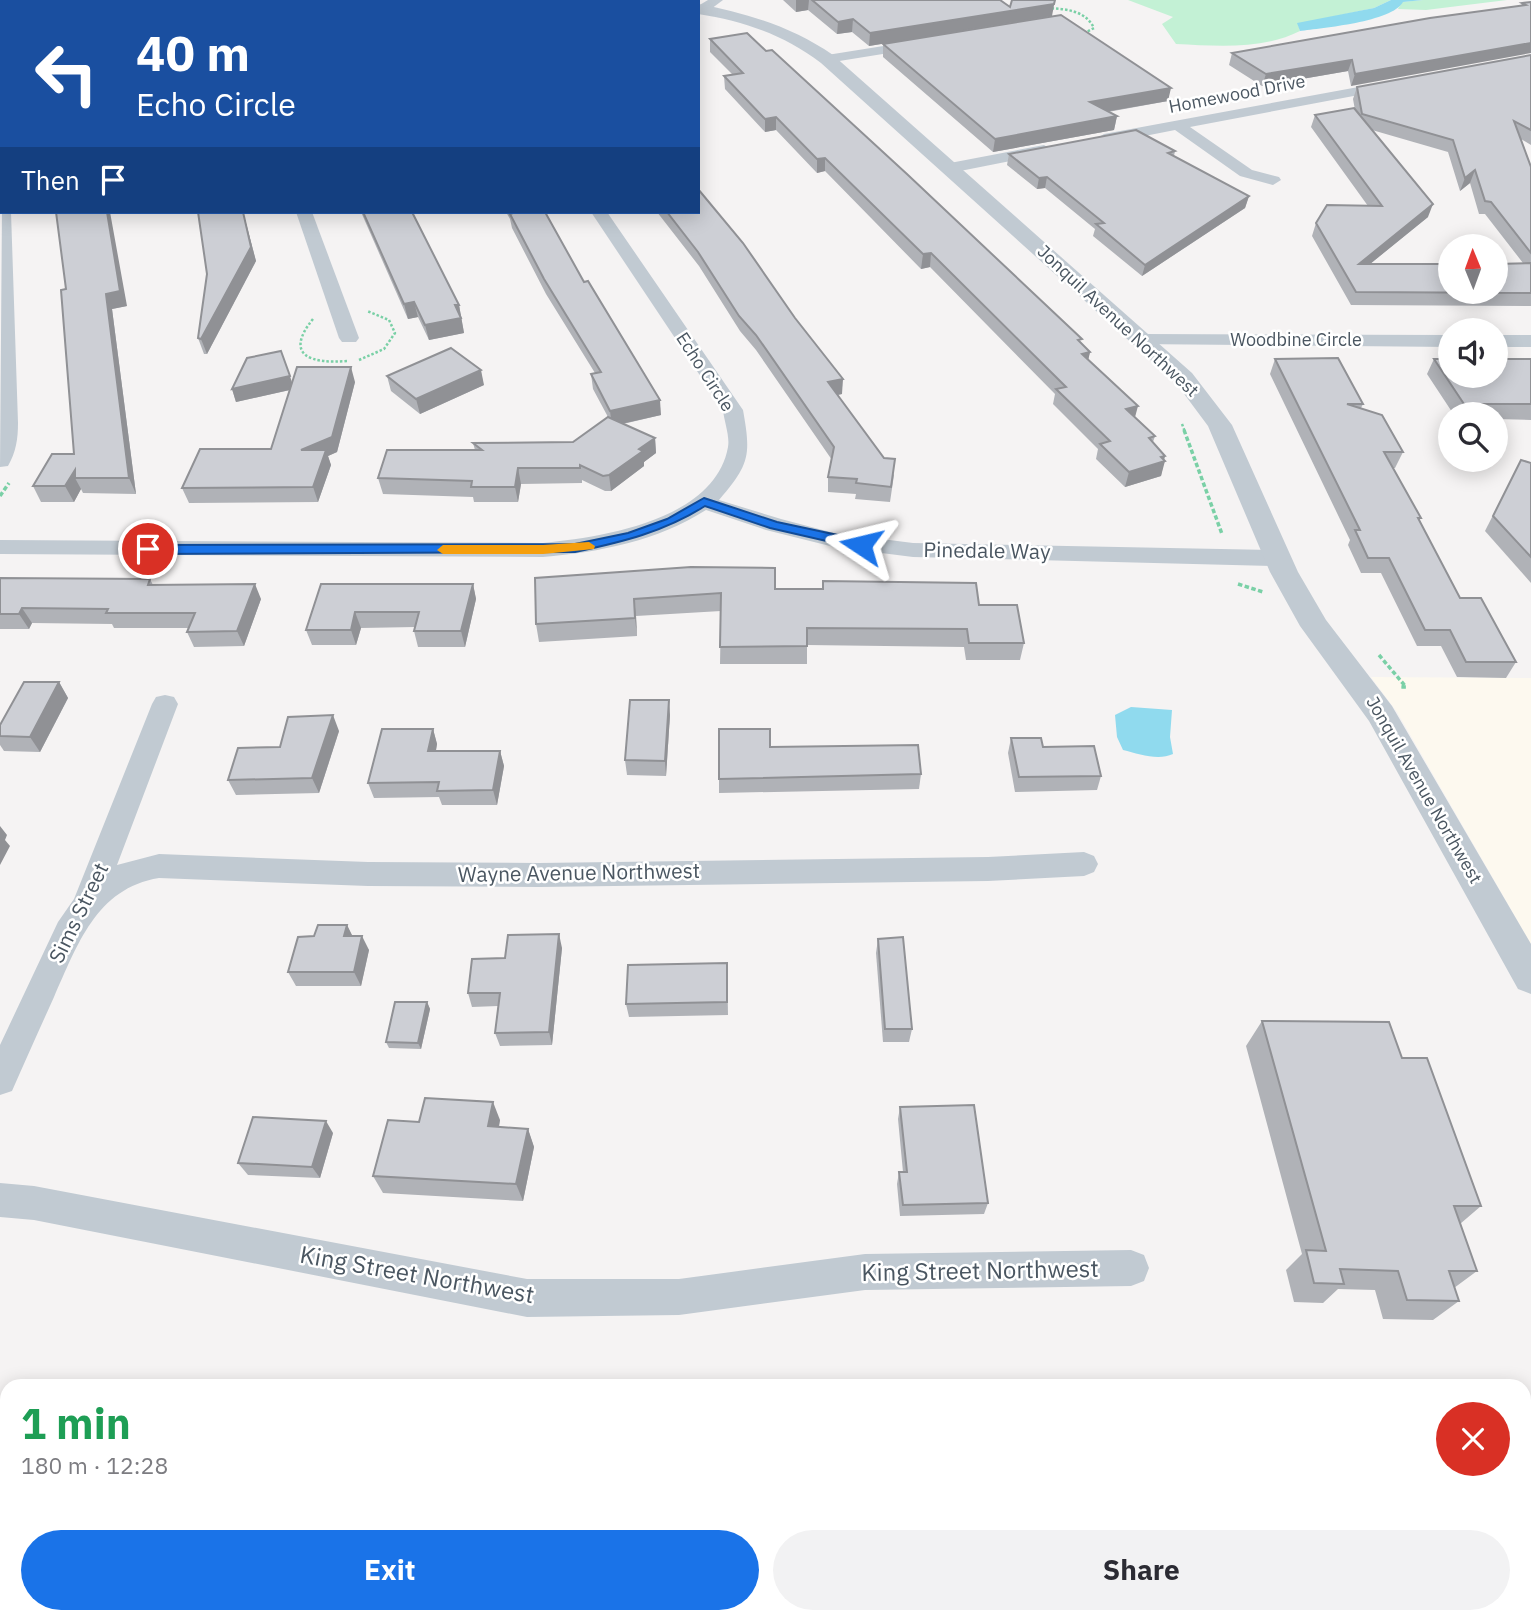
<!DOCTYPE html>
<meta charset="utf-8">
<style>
:root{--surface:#fff;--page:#f2f2f3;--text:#2b2b33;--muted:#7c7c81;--accent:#1a73e8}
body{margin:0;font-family:"IBM Plex Sans",sans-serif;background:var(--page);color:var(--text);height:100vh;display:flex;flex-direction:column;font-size:26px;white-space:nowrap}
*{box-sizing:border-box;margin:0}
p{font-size:23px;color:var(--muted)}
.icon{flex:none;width:38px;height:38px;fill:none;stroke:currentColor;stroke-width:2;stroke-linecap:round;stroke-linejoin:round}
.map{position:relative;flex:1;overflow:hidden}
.sheet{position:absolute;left:0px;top:1379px;width:1531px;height:245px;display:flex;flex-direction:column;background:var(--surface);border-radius:21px 21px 0 0;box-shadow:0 4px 18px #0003}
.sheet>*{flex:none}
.top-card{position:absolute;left:0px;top:0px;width:700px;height:214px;box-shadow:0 4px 18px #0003;background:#1a4fa0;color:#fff;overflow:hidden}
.needle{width:46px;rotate:359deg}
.controls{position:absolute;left:1438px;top:234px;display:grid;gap:14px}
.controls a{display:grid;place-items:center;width:70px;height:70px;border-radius:50%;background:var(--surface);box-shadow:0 4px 18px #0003;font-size:35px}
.pin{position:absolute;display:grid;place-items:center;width:60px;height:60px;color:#fff;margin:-30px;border:4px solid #fff;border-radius:50%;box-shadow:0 2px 7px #0007}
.me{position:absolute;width:77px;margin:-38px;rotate:280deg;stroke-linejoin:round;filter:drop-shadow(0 0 5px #0008)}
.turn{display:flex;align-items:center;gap:24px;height:147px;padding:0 21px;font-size:32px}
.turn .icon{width:91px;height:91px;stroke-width:2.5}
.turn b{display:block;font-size:49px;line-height:60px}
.then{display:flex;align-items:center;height:66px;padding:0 21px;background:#0003;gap:14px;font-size:26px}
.round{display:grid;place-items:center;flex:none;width:74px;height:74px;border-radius:37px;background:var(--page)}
.summary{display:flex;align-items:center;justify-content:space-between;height:119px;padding:0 21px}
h1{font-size:42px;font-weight:800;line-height:52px;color:#1e9e55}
.action{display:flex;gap:14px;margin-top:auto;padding:14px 21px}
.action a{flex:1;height:80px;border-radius:42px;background:var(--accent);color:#fff;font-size:28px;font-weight:800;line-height:80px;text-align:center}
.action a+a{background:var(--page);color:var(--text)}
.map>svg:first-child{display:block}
</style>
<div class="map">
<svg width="1531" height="1624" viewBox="0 0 1531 1624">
<rect width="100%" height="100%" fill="#f5f3f3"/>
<g fill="#fdf9ef">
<path d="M1371,677L1531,678V944L1397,712Z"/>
<path d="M1524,1457H1531V1624H1298L1297,1617H1524Z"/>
</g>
<g fill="#c3f1d5">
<path d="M1128,0H1391L1374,8L1298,24L1300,31C1262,50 1217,46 1176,44L1162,24L1173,17Z"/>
<path d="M1423,0H1507L1426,10L1398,9L1402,2Z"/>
</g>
<g fill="#90daee">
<path d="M1391,0H1423L1403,2C1392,22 1322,28 1300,31L1297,23L1374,8Z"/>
<path d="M1131,707L1172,710L1170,737L1173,754C1158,761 1139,754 1123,750L1117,737L1115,715Z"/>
</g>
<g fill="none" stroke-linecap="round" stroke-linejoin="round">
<g stroke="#7ad0a6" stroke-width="2.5" stroke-dasharray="2.5 2" stroke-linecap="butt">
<path d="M1047,8C1066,9 1085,10 1094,28L1083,34"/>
<path d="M998,25L1023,19"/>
<path d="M0,145L2,143"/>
<path d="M313,319C283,356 312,364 347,361"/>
<path d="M359,360L384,349L395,333L389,320L367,311"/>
<path d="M1182,424L1185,432"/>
</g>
<g stroke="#7ad0a6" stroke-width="3.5" stroke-dasharray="4.5 2.5" stroke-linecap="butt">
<path d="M1184,430L1222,534"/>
<path d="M0,496L9,483"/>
<path d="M1238,584L1263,592"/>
<path d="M1379,655L1406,687H1401"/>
</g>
<g fill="#c1cad2" fill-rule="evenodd">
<path d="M357,0H369L356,2Z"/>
<path d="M708,0H723L707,12H698V6Z"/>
<path d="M921,40L928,44L926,47L827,63L820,59L827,55Z"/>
<path d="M1391,81L1398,85L1396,88L1190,127L1252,170L1279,177L1281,180L1273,185L1240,176L1175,130L1104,144L1096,139L1104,134Z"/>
<rect x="0" y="82" width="2" height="8"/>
<path d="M1044,145L1052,150L1050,153L950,173L942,168L950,163Z"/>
<path d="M2,207V212H11L18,423C18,439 16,452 8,466L0,467Z"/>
<path d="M296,212H312L359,338L356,342H342L339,338Z"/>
<path d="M591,212H607L743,410C751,455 750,464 719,500L781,519L834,533L913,543L1276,550L1284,553L1288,558L1284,563L1276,566L913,557L834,547L766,530L706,510C657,541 600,552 543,557L0,554V540L543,543C603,537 715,520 728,447C730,436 724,421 723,410Z"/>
<path d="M1142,334L1451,335V347L1135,344L1132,340Z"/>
<rect x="1496" y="335" width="35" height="12"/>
<path d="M165,695L174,697L178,704L117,865L159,854L368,862L539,863L988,857L1084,852L1094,856L1098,864L1094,872L1084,876L988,881L539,887L368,886L159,878C96,888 77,946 54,997C40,1028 26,1059 12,1091L0,1095V1045L58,922L74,899L152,704L156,697Z"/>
<path d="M0,1183L34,1186L527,1279H679L865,1254L1131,1250L1144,1255L1149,1268L1144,1281L1131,1286L865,1290L679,1315L527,1317L34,1220L0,1217Z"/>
<path d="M540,1617H582L583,1624H539Z"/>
</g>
<g fill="#c1cad2" fill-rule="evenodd">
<path d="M437,0H516L518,2H439Z"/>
<path d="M698,4C747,13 792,27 833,55L1192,373L1232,425L1298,572L1326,620L1392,706L1531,944V994L1518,989L1369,721L1300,626L1270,572L1208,426L1176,383L821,63C784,35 744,21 698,14Z"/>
</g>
</g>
<g fill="#b0b2b7" fill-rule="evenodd">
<path d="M0,0H319L318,2H2V70H0Z"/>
<path d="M783,0H1000L1010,7L1052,16L869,46L852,32L837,34L808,10L796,12Z"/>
<path d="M1531,2L1351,86L1348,71L1262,86L1229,65L1232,53L1521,6L1522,3Z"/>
<path d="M710,39L1090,352L1088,359L1135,418L1155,436L1153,442L1165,456L1161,476L1125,487L1096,459L1098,449L1053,404L1055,394L930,267L921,269L825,171L817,173L776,130L765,132L725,89L724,76L733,75L710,52Z"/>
<path d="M883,44L1168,101L1108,112L1117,116L1114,130L993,152L883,57Z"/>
<path d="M1531,55V145L1521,139L1531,167V306L1351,305L1312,236L1316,223L1368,206L1311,127L1315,115L1355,110L1353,99L1357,87ZM1372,130L1448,152L1460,191L1470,183L1479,214H1485L1523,263L1496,264V292L1370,264L1428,217Z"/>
<path d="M1175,151L1174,156L1249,196L1245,208L1142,276L1093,236L1095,229L1045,188L1037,189L1007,165L1009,154Z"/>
<path d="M243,212L256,261L207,354H204L198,338L207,274Z"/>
<path d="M361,212H412L459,305L464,333L429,340L418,317L408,319Z"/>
<path d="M506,212H545L584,282L661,415L623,424L655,438L656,453L644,462V466L611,491H605L582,480V483L521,484L518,502H474L473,497L383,494L378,478L475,450L473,443L573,442L608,417L593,389L591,374L595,373L546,294L512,228L510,219Z"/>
<path d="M657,212H698L842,394L837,395L894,475L890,502L855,499L856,494L828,492V477L832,460L756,350L740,331L699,266Z"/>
<path d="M66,289L127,306L112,309L136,494L83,493L81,489L74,502H41L33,486L74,454Z"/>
<path d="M1275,359L1363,404L1361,408L1403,452L1395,468H1392L1421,518L1419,521L1460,598L1516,662L1506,678L1457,677L1441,646H1417L1381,573H1361L1348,545L1350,540L1270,374Z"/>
<path d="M1434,359H1531V420L1496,419V415H1454L1427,374Z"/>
<path d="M387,376L484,385L420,414L391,391Z"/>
<path d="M355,382L337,452L328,456L331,465L318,502L189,503L182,488L271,449L290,390L236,402L232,389L292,383Z"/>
<path d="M1521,460L1531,463V583L1485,531Z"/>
<path d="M0,578L150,579L153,585L261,599L244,646L194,647L187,632L188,628H114L112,624L32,623L29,629H0Z"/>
<path d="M535,578L775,589H822L823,581L979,605L1024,643L1020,660H966L964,647L807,645V664H720L721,611L636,616L637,636L539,642L536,624Z"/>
<path d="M321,584H473L476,599L465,647H418L414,631L415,627L361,628L356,645H312L306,630Z"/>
<path d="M59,682L68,698L40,752L4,751L0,745V725Z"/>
<path d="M670,715L666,776L627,775L625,760Z"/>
<path d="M433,729L437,744L436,751H500L504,766L497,805H442L439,797L374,798L368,783Z"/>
<path d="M339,731L319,793L236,795L228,780L280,747Z"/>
<path d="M1011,738L1043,747L1101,776L1097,790L1015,792L1008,753Z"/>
<path d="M770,747L921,774L919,789L719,793V779Z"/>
<path d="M347,925L352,936L369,950L361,986H296L288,972L314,936Z"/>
<path d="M878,939L912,1029L909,1042H883L876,953Z"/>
<path d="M562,948L552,1045L500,1046L495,1033L498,1006L472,1007L468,993L505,958Z"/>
<path d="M727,963L728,1015L629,1017L626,1004Z"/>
<path d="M427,1002L430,1009L421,1049L389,1048L386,1042Z"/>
<path d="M1262,1021L1402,1058L1481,1206L1460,1224L1477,1271L1454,1288L1459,1301L1433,1320L1383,1319L1375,1290L1338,1289L1323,1303L1294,1302L1286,1270L1302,1254L1246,1046Z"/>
<path d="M900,1107L988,1203L984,1214L900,1216L897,1184L899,1172H903L898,1119Z"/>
<path d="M500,1120L499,1127L528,1129L534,1147L523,1201L383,1193L373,1176L419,1122Z"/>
<path d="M333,1133L320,1178L248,1175L238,1163Z"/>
<path d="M1531,1465V1624H1477L1474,1617H1524Z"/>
</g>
<g fill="#909195">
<path d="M307,0H319L318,2H306Z"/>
<path d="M796,0H809L808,10L796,12Z"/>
<path d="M1055,0L1052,16L869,46L870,33Z"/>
<path d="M853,19L852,32L837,34L838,22Z"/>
<path d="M1531,43V53L1351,86L1355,74Z"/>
<path d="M1352,60L1348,71L1262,86L1266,74Z"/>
<path d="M1171,88L1168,101L1087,115L1090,102Z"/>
<path d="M1117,116L1114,130L993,152L995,139Z"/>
<path d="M776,117V130L765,132V119Z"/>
<path d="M825,158V171L817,173V159Z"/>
<path d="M1475,170L1470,183L1460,191L1465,178Z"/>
<path d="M1047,177L1045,188L1037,189L1039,178Z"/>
<path d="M1249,196L1245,208L1142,276L1145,265Z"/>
<path d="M1433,204L1428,217L1354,277L1359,264Z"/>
<path d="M107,212H110L127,306L112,309L136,494L129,478L106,294Z"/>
<path d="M243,212L256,261L207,354L201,339Z"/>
<path d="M931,253L930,267L921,269L923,254Z"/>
<path d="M414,302L418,317L408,319L404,304Z"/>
<path d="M455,305H459L464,333L429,340L425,325Z"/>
<path d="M1090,352L1087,366L1082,354Z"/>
<path d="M351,367L355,382L337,452L328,456L331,465L318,502L301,450Z"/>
<path d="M481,370L484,385L420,414L416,399Z"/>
<path d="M290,376L294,389L236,402L232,389Z"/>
<path d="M843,379L842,394L827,397L828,382Z"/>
<path d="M660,400L661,415L612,426L610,411Z"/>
<path d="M1138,406L1134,421L1126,409Z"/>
<path d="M655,438L656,453L644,462V466L611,491L609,475L639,449Z"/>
<path d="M1165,456L1163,462L1165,461L1161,476L1125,487L1129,472Z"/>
<path d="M518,468L521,484L518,502L515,487Z"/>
<path d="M75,470V478L81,489L74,502L65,486Z"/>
<path d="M255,584L261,599L244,646L237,631Z"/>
<path d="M473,584L476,599L465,647L461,631Z"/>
<path d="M634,599L636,616L637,636L635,618Z"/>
<path d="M22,608L32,623L29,629L19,614Z"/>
<path d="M355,612L361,628L356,645L351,630Z"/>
<path d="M59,682L68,698L40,752L30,737Z"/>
<path d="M669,700L670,715L666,776L665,761Z"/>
<path d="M333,715L339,731L319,793L312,778Z"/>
<path d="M433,729L437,744L433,766L428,751Z"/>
<path d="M500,751L504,766L497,805L493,790Z"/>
<path d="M0,826L7,835L5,840L10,846L0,865Z"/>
<path d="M347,925L354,939L344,936Z"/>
<path d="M559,934L562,948L552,1045L549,1032Z"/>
<path d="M362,936L369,950L361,986L354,972Z"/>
<path d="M427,1002L430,1009L421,1049L418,1043Z"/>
<path d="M493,1102L500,1120L495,1144L488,1126Z"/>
<path d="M326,1121L333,1133L320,1178L312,1167Z"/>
<path d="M528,1129L534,1147L523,1201L516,1184Z"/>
<path d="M7,1419V1474L0,1495V1439Z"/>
<path d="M469,1617H480L479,1624H468Z"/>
</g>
<g fill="#cdcfd5" stroke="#909195" stroke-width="2">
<path d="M0,0H307L306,2H2V56L0,57Z"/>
<path d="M812,0H1000L1010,7L1012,0H1055L1054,4L870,33L853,19L838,22Z"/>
<path d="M1531,2V43L1355,74L1352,60L1266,74L1232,53L1430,18L1526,5L1522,3Z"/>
<path d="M1061,15L1171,88L1090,102L1117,116L995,139L883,44Z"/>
<path d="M747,33L766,51L772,50L908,175L1082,339L1078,340L1090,352L1082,354L1138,406L1126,409L1155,436L1149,438L1165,456L1161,457L1165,461L1129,472L1100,444L1110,441L1056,389L1066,387L931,253L923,254L825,158L817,159L776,117L765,119L724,76L743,73L710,39Z"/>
<path d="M1531,55V130L1514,121L1531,167V253L1491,202L1485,201L1475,170L1465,178L1453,140L1362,114L1357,87Z"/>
<path d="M1354,108L1433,204L1359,264H1451V292H1496V281L1498,282L1496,278V264L1531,263V293L1356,292L1316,223L1327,205L1382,206L1315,115Z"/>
<path d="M1136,130L1175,151L1168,153L1249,196L1145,265L1096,224L1104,223L1047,177L1039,178L1009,154Z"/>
<path d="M698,189L743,243L795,318L843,379L828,382L884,458L895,459L891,487L856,483L857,479L828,477L834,447L756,335L739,316L698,252L667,212H698Z"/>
<path d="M56,212H107L120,291L106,294L129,478H75V470L65,486H33L52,454H74L61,290L66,289Z"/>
<path d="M198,212H243L251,247L201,339L198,338L207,274Z"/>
<path d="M363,212H412L459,305H455L461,318L425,325L414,302L404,304Z"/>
<path d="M512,212H545L584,282L588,281L660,400L610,411L591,374L601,372L544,279L510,214L513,213Z"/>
<path d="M451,348L481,370L416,399L387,376Z"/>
<path d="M281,351L290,376L232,389L247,358Z"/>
<path d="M1338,358L1363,404H1347L1382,415L1403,452H1384L1421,518H1418L1460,598H1481L1516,662H1466L1450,630H1425L1389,558H1368L1355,530H1360L1275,359Z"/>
<path d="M1434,359H1451V376H1496V359H1531V404H1464Z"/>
<path d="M297,367H351L332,437L301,450H326L313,487L182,488L200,449H271Z"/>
<path d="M608,417L655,438L639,449L643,451L609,475L603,476L580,465V468H518L515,487H471L472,481L378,478L387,450H482L473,443L573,442Z"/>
<path d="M1521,460L1531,463V557L1493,516Z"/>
<path d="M691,567L775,568V589H823V581L976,583L979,605H1017L1024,643H969L967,629L807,628V646L720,647L721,593L634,599L635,618L536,624L535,578Z"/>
<path d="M0,578L150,579L148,585L255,584L237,631L187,632L195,613H106L108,609L22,608L19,614H0Z"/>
<path d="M321,584H473L461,631H414L419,612H355L351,630H306Z"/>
<path d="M24,682H59L30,737L0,736V725Z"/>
<path d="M630,700H669L665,761L625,760Z"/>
<path d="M333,715L312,778L228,780L238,748L280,747L288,717Z"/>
<path d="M382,729H433L428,751H500L493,790L437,791L439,782L368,783Z"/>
<path d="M719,729H770V747L918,745L921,774L719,779Z"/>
<path d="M1011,738H1041L1043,747L1094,746L1101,776L1019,777Z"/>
<path d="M318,925H347L344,936H362L354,972H288L298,937L314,936Z"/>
<path d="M559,934L549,1032L495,1033L500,993H468L472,959L505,958L508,935Z"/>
<path d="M903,937L912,1029H885L878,939Z"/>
<path d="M727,963V1002L626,1004L628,965Z"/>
<path d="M395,1002H427L418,1043L386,1042Z"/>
<path d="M1262,1021L1389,1022L1402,1058H1427L1481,1206H1454L1477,1271H1449L1459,1301L1407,1300L1398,1271L1340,1269L1344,1284L1314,1283L1306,1250L1326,1251Z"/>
<path d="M425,1098L493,1102L488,1126L528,1129L516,1184L373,1176L388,1120L419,1122Z"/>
<path d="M974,1105L988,1203L903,1205L899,1172H907L900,1107Z"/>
<path d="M253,1117L326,1121L312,1167L238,1163Z"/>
<path d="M0,1409H7V1419L0,1439Z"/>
<path d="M1524,1465H1531V1623H1503L1501,1617H1524Z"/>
<path d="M336,1617H469L468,1624H334Z"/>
<rect x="645" y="1617" width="133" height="7"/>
</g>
<path fill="#1a73e8" stroke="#114b97" stroke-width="2" d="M704,498L777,522L861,540L867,545L861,549L770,528L705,506C664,532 622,542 575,552L148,554L141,549L148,545L575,544L628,533L667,519Z"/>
<path fill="#f59e0b" d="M589,542L595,546L594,549L543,554H443L437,550L443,545H543Z"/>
<g text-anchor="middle" stroke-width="5" stroke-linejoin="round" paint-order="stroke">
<g font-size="18" fill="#4a5661" stroke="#fff">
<text transform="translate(1237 94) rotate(-11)" y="6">Homewood Drive</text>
<text transform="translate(1118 321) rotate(43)" y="6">Jonquil Avenue Northwest</text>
<text x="1296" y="346">Woodbine Circle</text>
<text transform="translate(705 372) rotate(57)" y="6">Echo Circle</text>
<text transform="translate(1424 790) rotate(60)" y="6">Jonquil Avenue Northwest</text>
</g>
<g font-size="21" fill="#4a5661" stroke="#fff">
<text transform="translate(987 551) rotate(1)" y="7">Pinedale Way</text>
<text transform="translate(579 873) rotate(-1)" y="7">Wayne Avenue Northwest</text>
<text transform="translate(79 913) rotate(-64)" y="7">Sims Street</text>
</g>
<g font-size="24" fill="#4a5661" stroke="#fff">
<text transform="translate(980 1271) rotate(-1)" y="8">King Street Northwest</text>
<text transform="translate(417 1275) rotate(10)" y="8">King Street Northwest</text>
</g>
</g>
</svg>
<div class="controls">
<a><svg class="needle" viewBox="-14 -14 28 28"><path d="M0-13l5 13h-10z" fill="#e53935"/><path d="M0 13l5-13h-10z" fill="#7c7c81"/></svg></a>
<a><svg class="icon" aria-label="sound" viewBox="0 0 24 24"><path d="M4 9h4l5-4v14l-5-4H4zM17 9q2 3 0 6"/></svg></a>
<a><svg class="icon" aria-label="search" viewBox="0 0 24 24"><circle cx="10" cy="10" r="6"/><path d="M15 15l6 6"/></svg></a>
</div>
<div class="pin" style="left:148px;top:549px;background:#d93025"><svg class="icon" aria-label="arrive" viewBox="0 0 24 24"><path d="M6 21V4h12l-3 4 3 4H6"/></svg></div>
<svg class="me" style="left:861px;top:545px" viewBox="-20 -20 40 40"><path d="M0-17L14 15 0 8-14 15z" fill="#1a73e8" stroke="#fff" stroke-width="4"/></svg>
<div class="top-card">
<div class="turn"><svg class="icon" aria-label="left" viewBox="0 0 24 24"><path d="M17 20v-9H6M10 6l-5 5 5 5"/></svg><div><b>40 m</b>Echo Circle</div></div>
<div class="then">Then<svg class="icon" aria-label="arrive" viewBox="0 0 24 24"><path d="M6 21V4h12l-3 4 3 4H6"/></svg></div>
</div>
<section class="sheet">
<div class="summary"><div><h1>1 min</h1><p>180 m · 12:28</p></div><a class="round" style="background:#d93025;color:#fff"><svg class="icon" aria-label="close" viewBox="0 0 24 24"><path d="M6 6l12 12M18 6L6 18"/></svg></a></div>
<div class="action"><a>Exit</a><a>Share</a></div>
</section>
</div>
